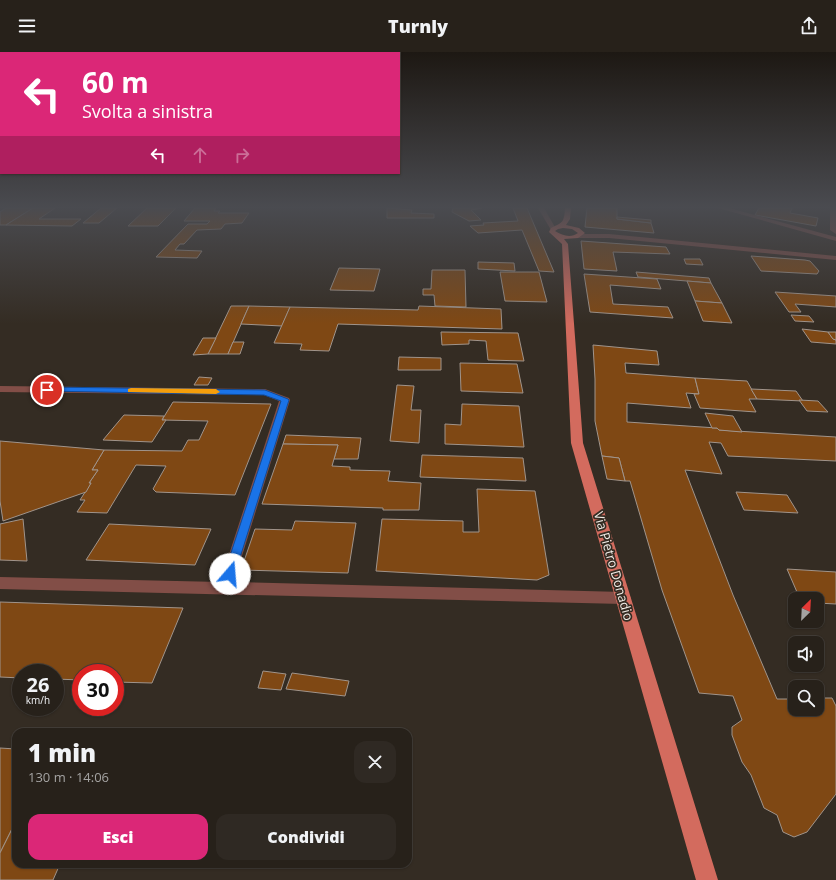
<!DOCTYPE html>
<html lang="it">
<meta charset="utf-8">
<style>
:root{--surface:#27211a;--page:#2f2923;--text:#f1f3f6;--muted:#a4a3a2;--line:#433e39;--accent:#db2777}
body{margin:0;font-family:"Open Sans",sans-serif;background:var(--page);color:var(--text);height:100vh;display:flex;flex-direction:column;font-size:15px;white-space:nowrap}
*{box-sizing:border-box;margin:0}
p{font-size:13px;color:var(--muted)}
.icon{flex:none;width:22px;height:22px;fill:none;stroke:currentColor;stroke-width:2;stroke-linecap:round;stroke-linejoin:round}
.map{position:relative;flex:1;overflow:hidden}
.drawer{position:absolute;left:12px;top:676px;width:400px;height:140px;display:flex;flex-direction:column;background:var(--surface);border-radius:12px;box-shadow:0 1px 3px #0004,0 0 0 1px var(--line)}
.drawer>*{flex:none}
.guide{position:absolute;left:0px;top:0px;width:400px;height:122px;box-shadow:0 1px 3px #0004,0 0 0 1px var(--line);background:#db2777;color:#fff;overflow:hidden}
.needle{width:26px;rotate:24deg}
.controls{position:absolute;left:788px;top:540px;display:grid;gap:8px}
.controls a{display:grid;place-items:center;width:36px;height:36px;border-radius:8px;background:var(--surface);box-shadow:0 1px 3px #0004,0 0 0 1px var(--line);font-size:20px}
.speed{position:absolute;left:12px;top:612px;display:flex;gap:8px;font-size:20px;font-weight:700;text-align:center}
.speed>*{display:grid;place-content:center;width:52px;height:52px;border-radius:50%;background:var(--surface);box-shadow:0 1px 3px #0004,0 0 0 1px var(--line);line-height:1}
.speed small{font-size:10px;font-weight:400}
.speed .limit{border:6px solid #d22;background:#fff;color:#111}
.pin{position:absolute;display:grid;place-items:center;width:34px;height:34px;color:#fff;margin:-17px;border:2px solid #fff;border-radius:50%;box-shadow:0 1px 4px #0007}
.me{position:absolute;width:44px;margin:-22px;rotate:18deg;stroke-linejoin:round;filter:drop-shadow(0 0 3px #0008)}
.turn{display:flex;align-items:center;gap:14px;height:84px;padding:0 16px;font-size:18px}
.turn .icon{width:52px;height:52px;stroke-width:2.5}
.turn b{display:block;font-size:28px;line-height:34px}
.lanes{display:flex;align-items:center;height:38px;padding:0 16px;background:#0003;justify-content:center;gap:20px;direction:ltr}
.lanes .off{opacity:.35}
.round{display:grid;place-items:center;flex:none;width:42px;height:42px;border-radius:12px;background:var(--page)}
.head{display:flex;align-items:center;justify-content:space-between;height:68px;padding:0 16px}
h1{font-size:24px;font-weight:800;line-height:30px}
.action{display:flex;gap:8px;margin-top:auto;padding:8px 16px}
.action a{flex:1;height:46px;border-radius:12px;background:var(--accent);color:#fff;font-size:16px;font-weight:800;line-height:46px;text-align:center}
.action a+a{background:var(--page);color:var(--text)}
header{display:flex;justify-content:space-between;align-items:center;height:52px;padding:0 16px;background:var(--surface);font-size:18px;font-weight:800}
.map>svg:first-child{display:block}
</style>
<header><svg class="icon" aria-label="menu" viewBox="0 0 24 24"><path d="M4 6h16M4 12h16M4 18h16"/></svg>Turnly<svg class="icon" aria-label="share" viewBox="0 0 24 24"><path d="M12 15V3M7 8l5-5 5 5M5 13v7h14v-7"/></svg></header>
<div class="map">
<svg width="836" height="828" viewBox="0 0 836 828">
<rect width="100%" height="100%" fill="#342c23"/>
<g fill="#7f4814" stroke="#a0948b">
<path d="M6,156H33L6,173H0V160Z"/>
<path d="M33,156H55L39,167H81L72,174L6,173Z"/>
<path d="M101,156H117L99,171H83Z"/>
<path d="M147,156H176L158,174H128Z"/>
<path d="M195,156H216L214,159H220L218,161H249L242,171L225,172L221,177L197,178L184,192H180L175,198L202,199L197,206L156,205L188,172H207L210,169H184Z"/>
<path d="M387,156L412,158L411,161L434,162V166H387Z"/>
<path d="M453,156H482L471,158L481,168L469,169L452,160Z"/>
<path d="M513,156H527L554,220L539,219L522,178L478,181L470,174L484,173L483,171L518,169Z"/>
<path d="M587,156H617V167L651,171L654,181L585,175Z"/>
<path d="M759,156H792L790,161L818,166L816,174L755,163Z"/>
<path d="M617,165L651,168V171L617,167Z"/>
<path d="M581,189L666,195L670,202L613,200L617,219L584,217Z"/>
<path d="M751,204L805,208L810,209L819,219L817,222L761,219Z"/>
<path d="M684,207H700L703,213L686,212Z"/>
<path d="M478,210L514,211L515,219L478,217Z"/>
<path d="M339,216L380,217L374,239L330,238Z"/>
<path d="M432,218H465L466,255L435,254L434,243H423V237H431Z"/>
<path d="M500,220H539L547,250L505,249Z"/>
<path d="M636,220L709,226L711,231L638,225Z"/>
<path d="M584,222L657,227L661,237L610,233L613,252L668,255L673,266L590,260Z"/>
<path d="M687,229L711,231L722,251L695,249Z"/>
<path d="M775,240L836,244V255L795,252L801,260H789Z"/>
<path d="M695,249L722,251L732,271L703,269Z"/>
<path d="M231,254H249L228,302H208Z"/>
<path d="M249,254L290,255L282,274L241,272Z"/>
<path d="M419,254L501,257L502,277L338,272L329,299L300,298L302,292L274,291L290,255L418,258Z"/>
<path d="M791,263L809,264L814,270L795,269Z"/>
<path d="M802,277L828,280L833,287L836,288V292L811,290Z"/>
<path d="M441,280L518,281L524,309L488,308L486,289L469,288V292L442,293Z"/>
<path d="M828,280H836V288L833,287Z"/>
<path d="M203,286H216L208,302L193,303Z"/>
<path d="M233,290H244L240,302H228Z"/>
<path d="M593,293L657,299L659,313L625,311L626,321L695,326L699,342L686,341L691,356L627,351V370L717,376L719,378L836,385V409L728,404L721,391L709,390L722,422L685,418L733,543L777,647H795V657H817V646H832L836,654V742L807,780L794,785L783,780L777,763L764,756L751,723L742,710L732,683V675L742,668L733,644L699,641L662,538L630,429H625L619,406L602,404L595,369V327Z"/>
<path d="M399,305L441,306V318H398Z"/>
<path d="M460,311L517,312L523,341L461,339Z"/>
<path d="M199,325L212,326L208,333H194Z"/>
<path d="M695,326L747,329L757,347H749L756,360L700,356L694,342H699Z"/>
<path d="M397,333L414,334L411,358H421L419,391L390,389Z"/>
<path d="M751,337L796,339L803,349L757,347Z"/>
<path d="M799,348L818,349L828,360L807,359Z"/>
<path d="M173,350L271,352L235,443L156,440L153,437L166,414L136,413L107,461L77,460L85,448H80L91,431H89L98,418H92L104,398L182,399L188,388H199L208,369L162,368Z"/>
<path d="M462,352L519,354L524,395L445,392V372L461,373Z"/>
<path d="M705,361L733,364L742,380L719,378L717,376H712Z"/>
<path d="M124,363L164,364L162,368H166L152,390L103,388Z"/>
<path d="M286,383L361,386L358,407H334L338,393L283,392Z"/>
<path d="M0,389L104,398L92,418H98L89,431H91L86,440L3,469L0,449Z"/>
<path d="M283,392L338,393L332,414L350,415V418L390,419L388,429L421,431L419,458H383V456L262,452Z"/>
<path d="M422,403L523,406L526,429L420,425Z"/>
<path d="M602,404L619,406L625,429L607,427Z"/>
<path d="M477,437L535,439L549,523L537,528L376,519L382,467L463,469V480H479Z"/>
<path d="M736,440L787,443L798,461L744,458Z"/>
<path d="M23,467L27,509L0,508V472Z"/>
<path d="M295,469L356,471L348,521L241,518L255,477L292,478Z"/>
<path d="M109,472L211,477L195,513L86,508Z"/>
<path d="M787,517L836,520V552L817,551V547H800Z"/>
<path d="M0,550L183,556L152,631L115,630V621H81V628L55,627V621H21V626L0,625Z"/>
<path d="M263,619L286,622L281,638L258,636Z"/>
<path d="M292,621L349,629L345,644L286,637Z"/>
<path d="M0,696L16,697V769L0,801Z"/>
<path d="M16,769V812H60L53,828H0V801Z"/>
</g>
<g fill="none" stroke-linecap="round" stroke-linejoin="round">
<g fill="#824e47" fill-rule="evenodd">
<path d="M538,156H544L556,177L555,178H551Z"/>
<path d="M718,156H729L836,185V189Z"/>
<path d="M830,156H836V182L830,178Z"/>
<path d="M609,182L836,204V208L609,186H579L576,184L579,182Z"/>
<path d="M0,334L265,337L289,346L290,348L234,530L623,540L628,541L631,546L628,551L623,552L0,537V525L220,530L279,349L264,343L0,340Z"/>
</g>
<path fill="#d36b5e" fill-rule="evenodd" d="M565,156H571L570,167L566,173L579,176L585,181L578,186L564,187L568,192L583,391L718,828H696L571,391L562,192L549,180L551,176C563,170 564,171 565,156ZM563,176L572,177L578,181C571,186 563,184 555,179L558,177Z"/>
</g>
<linearGradient id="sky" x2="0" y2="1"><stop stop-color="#1d1813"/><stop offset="0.57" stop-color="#4a4b50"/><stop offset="1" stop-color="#4a4b50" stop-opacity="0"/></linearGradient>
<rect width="836" height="272" fill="url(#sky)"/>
<path fill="#1a73e8" stroke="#114b97" d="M47,335L265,338L288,347L289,348L234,525L230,526L226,525L224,522L281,349L264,343L44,339L43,338Z"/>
<path fill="#f59e0b" d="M131,336L216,337L220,340L216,342L128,340V337Z"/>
<g text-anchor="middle" stroke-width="3.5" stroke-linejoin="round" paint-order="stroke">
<g font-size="13" fill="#f1ece6" stroke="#342c23">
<text transform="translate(614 514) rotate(74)" y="5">Via Pietro Donadio</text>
</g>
</g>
</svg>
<div class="controls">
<a><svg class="needle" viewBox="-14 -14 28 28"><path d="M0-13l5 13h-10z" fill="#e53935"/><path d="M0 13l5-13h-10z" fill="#a4a3a2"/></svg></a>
<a><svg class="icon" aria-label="sound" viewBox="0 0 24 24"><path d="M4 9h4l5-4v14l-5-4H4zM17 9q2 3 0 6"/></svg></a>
<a><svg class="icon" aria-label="search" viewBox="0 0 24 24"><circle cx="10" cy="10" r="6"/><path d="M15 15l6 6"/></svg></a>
</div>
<div class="speed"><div>26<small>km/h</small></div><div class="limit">30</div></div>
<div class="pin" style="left:47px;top:338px;background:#d93025"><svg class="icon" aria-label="arrive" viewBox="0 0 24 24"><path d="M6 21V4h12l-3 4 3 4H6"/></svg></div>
<svg class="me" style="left:230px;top:522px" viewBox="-20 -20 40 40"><circle r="19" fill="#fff"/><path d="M0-13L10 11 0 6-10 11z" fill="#1a73e8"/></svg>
<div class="guide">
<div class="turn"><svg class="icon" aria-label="left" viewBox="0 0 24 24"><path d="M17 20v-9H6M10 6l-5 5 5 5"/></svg><div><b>60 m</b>Svolta a sinistra</div></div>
<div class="lanes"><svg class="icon" aria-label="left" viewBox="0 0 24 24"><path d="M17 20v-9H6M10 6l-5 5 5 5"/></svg><svg class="icon off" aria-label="ahead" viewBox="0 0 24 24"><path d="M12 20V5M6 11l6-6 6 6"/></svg><svg class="icon off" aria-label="right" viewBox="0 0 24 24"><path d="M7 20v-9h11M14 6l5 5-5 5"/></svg></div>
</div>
<section class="drawer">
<div class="head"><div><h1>1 min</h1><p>130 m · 14:06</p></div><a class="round"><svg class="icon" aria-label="close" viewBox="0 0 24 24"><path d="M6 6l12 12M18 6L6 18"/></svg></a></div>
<div class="action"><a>Esci</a><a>Condividi</a></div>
</section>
</div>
